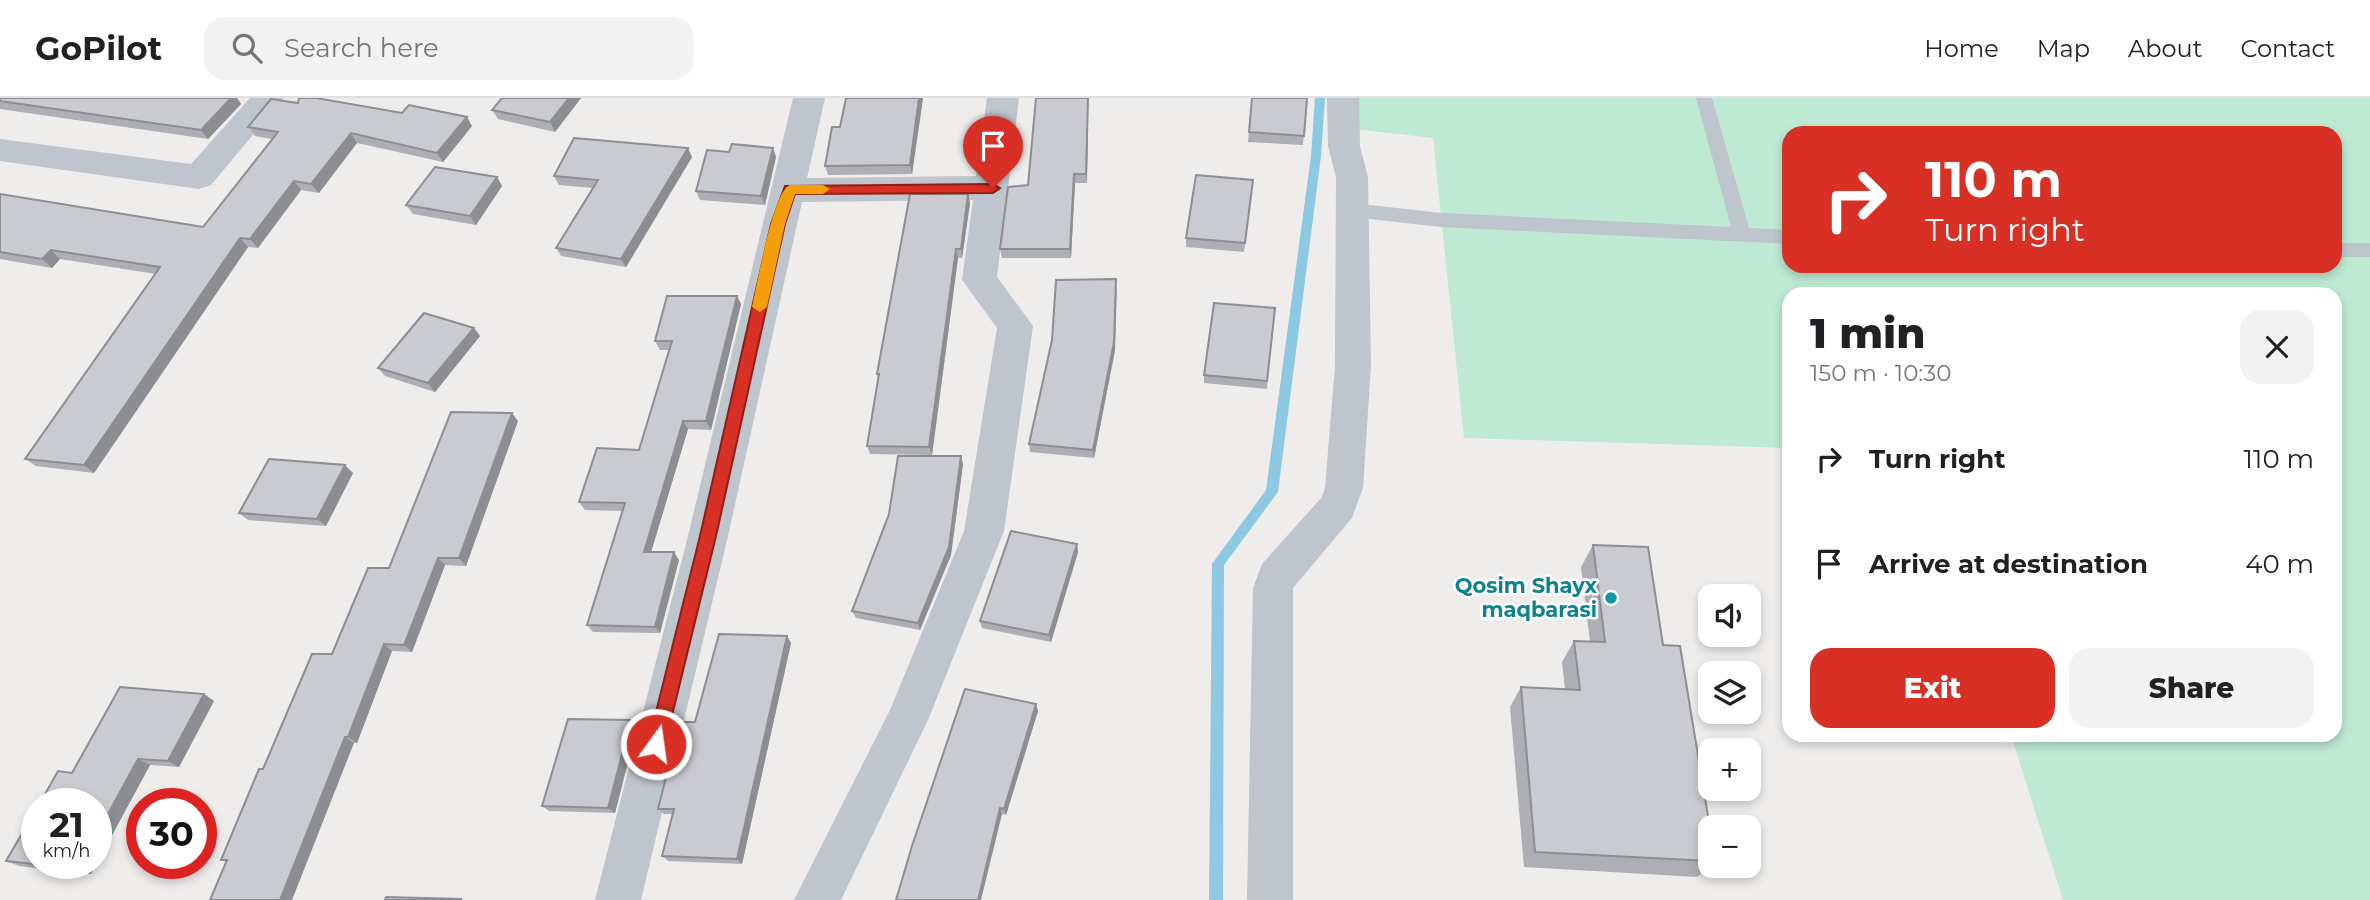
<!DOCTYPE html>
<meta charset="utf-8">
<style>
:root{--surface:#fff;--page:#f2f2f2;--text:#202124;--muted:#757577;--line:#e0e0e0;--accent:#d93025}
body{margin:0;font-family:Montserrat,sans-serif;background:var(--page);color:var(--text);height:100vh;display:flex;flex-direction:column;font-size:26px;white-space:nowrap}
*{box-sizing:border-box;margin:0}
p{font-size:23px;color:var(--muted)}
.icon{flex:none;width:38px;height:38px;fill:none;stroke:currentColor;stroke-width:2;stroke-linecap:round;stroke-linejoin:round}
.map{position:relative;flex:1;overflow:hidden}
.panel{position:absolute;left:1782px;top:189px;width:560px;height:455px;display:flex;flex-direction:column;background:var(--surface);border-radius:21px;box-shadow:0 4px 10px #0003}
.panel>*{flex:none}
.top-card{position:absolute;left:1782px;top:28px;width:560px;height:147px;border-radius:21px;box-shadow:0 4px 10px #0003;background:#d93025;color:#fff;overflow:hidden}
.tools{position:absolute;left:1698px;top:486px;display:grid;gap:14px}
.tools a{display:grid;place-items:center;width:63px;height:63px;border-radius:14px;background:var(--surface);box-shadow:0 4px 10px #0003;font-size:35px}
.speed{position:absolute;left:21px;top:690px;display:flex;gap:14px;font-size:35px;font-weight:700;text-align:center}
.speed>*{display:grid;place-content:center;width:91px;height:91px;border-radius:50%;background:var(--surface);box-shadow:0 4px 10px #0003;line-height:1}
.speed small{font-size:18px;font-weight:400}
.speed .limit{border:10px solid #d22;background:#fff;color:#111}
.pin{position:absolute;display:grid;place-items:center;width:60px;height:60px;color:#fff;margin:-72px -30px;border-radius:50% 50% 50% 0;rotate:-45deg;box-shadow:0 0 7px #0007}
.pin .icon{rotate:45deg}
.me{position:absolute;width:77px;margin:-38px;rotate:14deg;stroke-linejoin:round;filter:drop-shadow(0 0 5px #0008)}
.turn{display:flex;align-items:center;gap:24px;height:147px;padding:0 28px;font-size:32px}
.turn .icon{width:91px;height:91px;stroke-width:2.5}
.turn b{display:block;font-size:49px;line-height:60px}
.round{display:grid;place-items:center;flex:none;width:74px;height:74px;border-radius:21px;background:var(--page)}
.head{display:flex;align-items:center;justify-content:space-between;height:119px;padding:0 28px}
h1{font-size:42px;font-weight:800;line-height:52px}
.action{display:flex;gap:14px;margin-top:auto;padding:14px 28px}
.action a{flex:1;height:80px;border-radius:21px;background:var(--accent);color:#fff;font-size:28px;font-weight:800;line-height:80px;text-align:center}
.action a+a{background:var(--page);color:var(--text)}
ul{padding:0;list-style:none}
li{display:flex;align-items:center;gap:21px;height:105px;padding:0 28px}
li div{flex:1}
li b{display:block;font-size:26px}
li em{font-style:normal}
header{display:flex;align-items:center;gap:42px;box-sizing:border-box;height:98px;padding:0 35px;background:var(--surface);border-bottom:2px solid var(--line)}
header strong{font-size:33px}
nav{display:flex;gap:38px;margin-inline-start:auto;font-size:24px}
.search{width:490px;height:63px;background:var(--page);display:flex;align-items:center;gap:18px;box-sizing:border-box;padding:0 24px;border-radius:21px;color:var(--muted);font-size:26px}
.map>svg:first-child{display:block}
</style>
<header>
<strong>GoPilot</strong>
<div class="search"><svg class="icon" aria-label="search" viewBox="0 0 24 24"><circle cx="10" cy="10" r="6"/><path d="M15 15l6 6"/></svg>Search here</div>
<nav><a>Home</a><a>Map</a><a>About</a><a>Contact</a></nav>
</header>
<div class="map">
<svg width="2370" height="802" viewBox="0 0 2370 802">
<rect width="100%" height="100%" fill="#efecec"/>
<path fill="#bee9d3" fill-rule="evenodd" d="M1358,0H2370V802H2063L2011,637H2334V196H1788V350L1464,340L1433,40L1353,31ZM1788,35H2334V168H1788Z"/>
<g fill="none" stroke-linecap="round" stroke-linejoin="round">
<path fill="#8ec9e3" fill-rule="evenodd" d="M1315,0H1325L1321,58L1278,394L1224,467L1223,802H1209L1212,466L1266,392L1311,58Z"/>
<g fill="#bec5cd" fill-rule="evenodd">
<path d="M1696,0H1712L1749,130L1788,132V146L1441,129L1352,119L1343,112L1352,105L1441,115L1731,129Z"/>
<rect x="2334" y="145" width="36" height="14"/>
</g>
<g fill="#bec5cd" fill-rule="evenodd">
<path d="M250,0H284L211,87L199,91L0,63V41L191,66Z"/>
<path d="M793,0H825L807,80L976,78L987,0H1019L997,179L1033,228L1004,433L928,622L841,802H794L890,612L964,433L997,230L962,182L973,102L802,104L728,438L641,802H595L688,438Z"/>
<path d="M1327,0H1359L1360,48L1368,79L1371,267L1363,390L1352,420L1293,490V802H1247L1253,490L1262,466L1322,399L1325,390L1335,267L1336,79L1328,48Z"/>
</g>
</g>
<g fill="#aeafb4">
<path d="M0,0H237L241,6L208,41L0,11Z"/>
<path d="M502,0H581L555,34L498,21L492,12Z"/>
<path d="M923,0L912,76L828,77L825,68L840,29Z"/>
<path d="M1036,0H1088L1087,85H1075L1071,160H1002L1000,151L1028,87Z"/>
<path d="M1252,0H1307L1303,47L1248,44Z"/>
<path d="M472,28L443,64L357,45L319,95L301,92L258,150L248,149L94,375L36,368L25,361L156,176L60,161L52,170L0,161V96L203,129L272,41L255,38L248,29Z"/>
<path d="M773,50L776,59L765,107L700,102L696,93L729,54Z"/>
<path d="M692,59L626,169L561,158L556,150L593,90L559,87L554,78Z"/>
<path d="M497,79L502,88L476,127L413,116L406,107Z"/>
<path d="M1253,82L1244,154L1186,149V140Z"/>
<path d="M970,105L962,160H958L932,357L870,356L867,348L878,282L877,276Z"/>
<path d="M1117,190L1115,252L1094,360L1030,354L1029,346Z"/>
<path d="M737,198L741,206L711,332L688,331L651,454L679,462L660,535L593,534L587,527L622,413L585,412L579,404L639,352L670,252H660L655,243Z"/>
<path d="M1275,210L1267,291L1204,285V277Z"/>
<path d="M474,230L480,238L435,294L385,278L378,270Z"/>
<path d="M518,323L466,468L445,467L412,554L392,553L357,645H354L226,764L221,762L263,671L332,556L389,470Z"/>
<path d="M963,366L951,457L920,532L856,520L852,513Z"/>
<path d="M353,375L326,428L248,422L239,415Z"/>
<path d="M1077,446L1078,454L1051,544L982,530L980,523Z"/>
<path d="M1593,447L1663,547L1710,730V768L1697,779L1524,769L1510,609L1521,589L1565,591L1562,564L1574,543L1590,544L1581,469Z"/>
<path d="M791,545L742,766L668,763L662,758L673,716H664L658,711L695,624Z"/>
<path d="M204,596L214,603L179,669L150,667L91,776L19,768L6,763L72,675Z"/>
<path d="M1036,606L1038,613L1006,717L1002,716L896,802Z"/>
<path d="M631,622L637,629L615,715L549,713L542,708Z"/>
</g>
<g fill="#8d8e92">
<path d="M231,0H237L241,6L208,41L201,32Z"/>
<path d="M569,0H581L555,34L550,24Z"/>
<path d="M919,0H923L912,76L910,67Z"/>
<path d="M1088,0L1087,85L1086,76Z"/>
<path d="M467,19L472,28L443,64L437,55Z"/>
<path d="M351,35L357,45L319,95L311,86Z"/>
<path d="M688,50L692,59L626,169L621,161Z"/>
<path d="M773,50L776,59L765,107L761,98Z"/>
<path d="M1074,76L1075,85L1071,160L1070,151Z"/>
<path d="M497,79L502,88L476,127L470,118Z"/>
<path d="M294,83L301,92L258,150L250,141Z"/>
<path d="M968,96L970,105L962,160L961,151Z"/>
<path d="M240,140L248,149L94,375L84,367Z"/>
<path d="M956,151L958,160L932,357L929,349Z"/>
<path d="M51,152L60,161L52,170L42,161Z"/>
<path d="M1116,181L1115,252L1094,360L1093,352Z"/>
<path d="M737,198L741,206L711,332L706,323Z"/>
<path d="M474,230L480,238L435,294L428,285Z"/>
<path d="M512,315L518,323L466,468L459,460Z"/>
<path d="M683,323L688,331L649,461L644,454Z"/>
<path d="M961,358L963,366L951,457L920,532L918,525Z"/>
<path d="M345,367L353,375L326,428L317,421Z"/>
<path d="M1077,446L1078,454L1051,544L1049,537Z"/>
<path d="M674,454L679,462L660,535L655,529Z"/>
<path d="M438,460L445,467L412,554L404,547Z"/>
<path d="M787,538L791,545L742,766L737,761Z"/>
<path d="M384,546L392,553L357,645L348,639Z"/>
<path d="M204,596L214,603L179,669L168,663Z"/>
<path d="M1036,606L1038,613L1006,717L1004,711Z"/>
<path d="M631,622L637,629L615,715L608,710Z"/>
<path d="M345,639L354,645L292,802H280Z"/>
<path d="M138,661L150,667L91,776L78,771L82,765H96V738Z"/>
<path d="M1000,710L1002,716L981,802H978Z"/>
</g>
<g fill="#cacbd1" stroke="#8d8e92" stroke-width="2">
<path d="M0,0H231L201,32L0,3Z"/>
<path d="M299,0H316L402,15L409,7L467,19L437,55L351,35L311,86L294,83L250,141L240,140L84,367L25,361L160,169L51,152L42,161L0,154V96L203,129L278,34L248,29L271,1L298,5Z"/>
<path d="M502,0H569L550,24L492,12Z"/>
<path d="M846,0H919L910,67L825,68L832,29H840Z"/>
<path d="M1036,0H1088L1086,76H1074L1070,151H1000L1008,89L1028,87Z"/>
<path d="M1252,0H1307L1304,38L1249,34Z"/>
<path d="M574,40L688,50L621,161L556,150L598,82L554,78Z"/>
<path d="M732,46L773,50L761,98L696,93L707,52L729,54Z"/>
<path d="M435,69L497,79L470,118L406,107Z"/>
<path d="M1196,77L1253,82L1245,145L1186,140Z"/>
<path d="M910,96H968L961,151H956L929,349L867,348L879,276H877Z"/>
<path d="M1116,181L1114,244L1093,352L1029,346L1052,242L1056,182Z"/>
<path d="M667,198H737L706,323H683L644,454H674L655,529L587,527L625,405L579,404L597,350L639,352L672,243H655Z"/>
<path d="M1214,205L1275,210L1267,283L1204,277Z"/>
<path d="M424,215L474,230L428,285L378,270Z"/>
<path d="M451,314L512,315L459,460H438L404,547L384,546L348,639H345L280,802H210L227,762H221L259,671H263L312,556H332L368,470H389Z"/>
<path d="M898,358H961L949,449L918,525L852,513L889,416Z"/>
<path d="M269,361L345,367L317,421L239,415Z"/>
<path d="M1011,433L1077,446L1049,537L980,523Z"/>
<path d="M1593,447L1648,449L1663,547L1680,548L1710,730V763L1535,754L1521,589L1580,592L1574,543L1605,544Z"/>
<path d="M719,536L787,538L737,761L662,758L674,711H658L680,624H695Z"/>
<path d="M120,589L204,596L168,663L138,661L96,738V705H40L58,673L72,675Z"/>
<path d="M965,591L1036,606L1004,711L1000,710L978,802H896L912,748Z"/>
<path d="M568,621L631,622L608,710L542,708Z"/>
<path d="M37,710V765H82L78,771L6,763Z"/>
<path d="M386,799L461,801V802H385Z"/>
</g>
<path fill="#d93025" stroke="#8d1f18" stroke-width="2" d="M993,86L1000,90L993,95L795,96L785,126L716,438L665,646L663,652L656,654L650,652L648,646L700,438L771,126L785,88Z"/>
<path fill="#f59e0b" d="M790,87H823L830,91L823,96H795L785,126L767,209L760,214L752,209C757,188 773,93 790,87Z"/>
<circle fill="#0f9aa8" stroke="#fff" stroke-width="2.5" cx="1611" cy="500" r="7"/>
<g text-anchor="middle" stroke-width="5" stroke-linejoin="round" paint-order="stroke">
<g font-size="21" font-weight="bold" fill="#0d838f" stroke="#fff" text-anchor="end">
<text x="1597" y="495">Qosim Shayx<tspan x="1597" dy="24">maqbarasi</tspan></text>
</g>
</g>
</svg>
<div class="tools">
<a><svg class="icon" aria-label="sound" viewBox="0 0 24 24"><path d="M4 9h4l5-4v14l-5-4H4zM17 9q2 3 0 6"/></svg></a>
<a><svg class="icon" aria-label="layers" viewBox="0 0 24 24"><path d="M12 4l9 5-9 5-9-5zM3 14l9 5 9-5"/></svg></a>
<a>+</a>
<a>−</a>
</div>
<div class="speed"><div>21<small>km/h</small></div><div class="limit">30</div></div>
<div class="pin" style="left:993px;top:90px;background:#d93025"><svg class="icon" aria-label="arrive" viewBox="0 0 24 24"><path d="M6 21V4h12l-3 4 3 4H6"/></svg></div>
<svg class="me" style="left:656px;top:646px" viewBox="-20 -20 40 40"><circle r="17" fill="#d93025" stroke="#fff" stroke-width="3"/><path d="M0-11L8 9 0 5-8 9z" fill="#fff"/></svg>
<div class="top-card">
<div class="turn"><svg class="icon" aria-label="right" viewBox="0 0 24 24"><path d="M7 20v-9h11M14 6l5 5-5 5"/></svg><div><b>110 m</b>Turn right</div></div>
</div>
<section class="panel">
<div class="head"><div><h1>1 min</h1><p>150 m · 10:30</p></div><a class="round"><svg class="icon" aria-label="close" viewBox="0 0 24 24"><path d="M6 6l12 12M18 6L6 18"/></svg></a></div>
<ul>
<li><svg class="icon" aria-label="right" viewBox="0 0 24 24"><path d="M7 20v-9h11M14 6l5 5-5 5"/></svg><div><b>Turn right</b></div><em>110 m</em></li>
<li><svg class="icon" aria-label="arrive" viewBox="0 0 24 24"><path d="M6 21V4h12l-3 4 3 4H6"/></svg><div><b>Arrive at destination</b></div><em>40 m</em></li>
</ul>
<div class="action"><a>Exit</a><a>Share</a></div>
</section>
</div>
